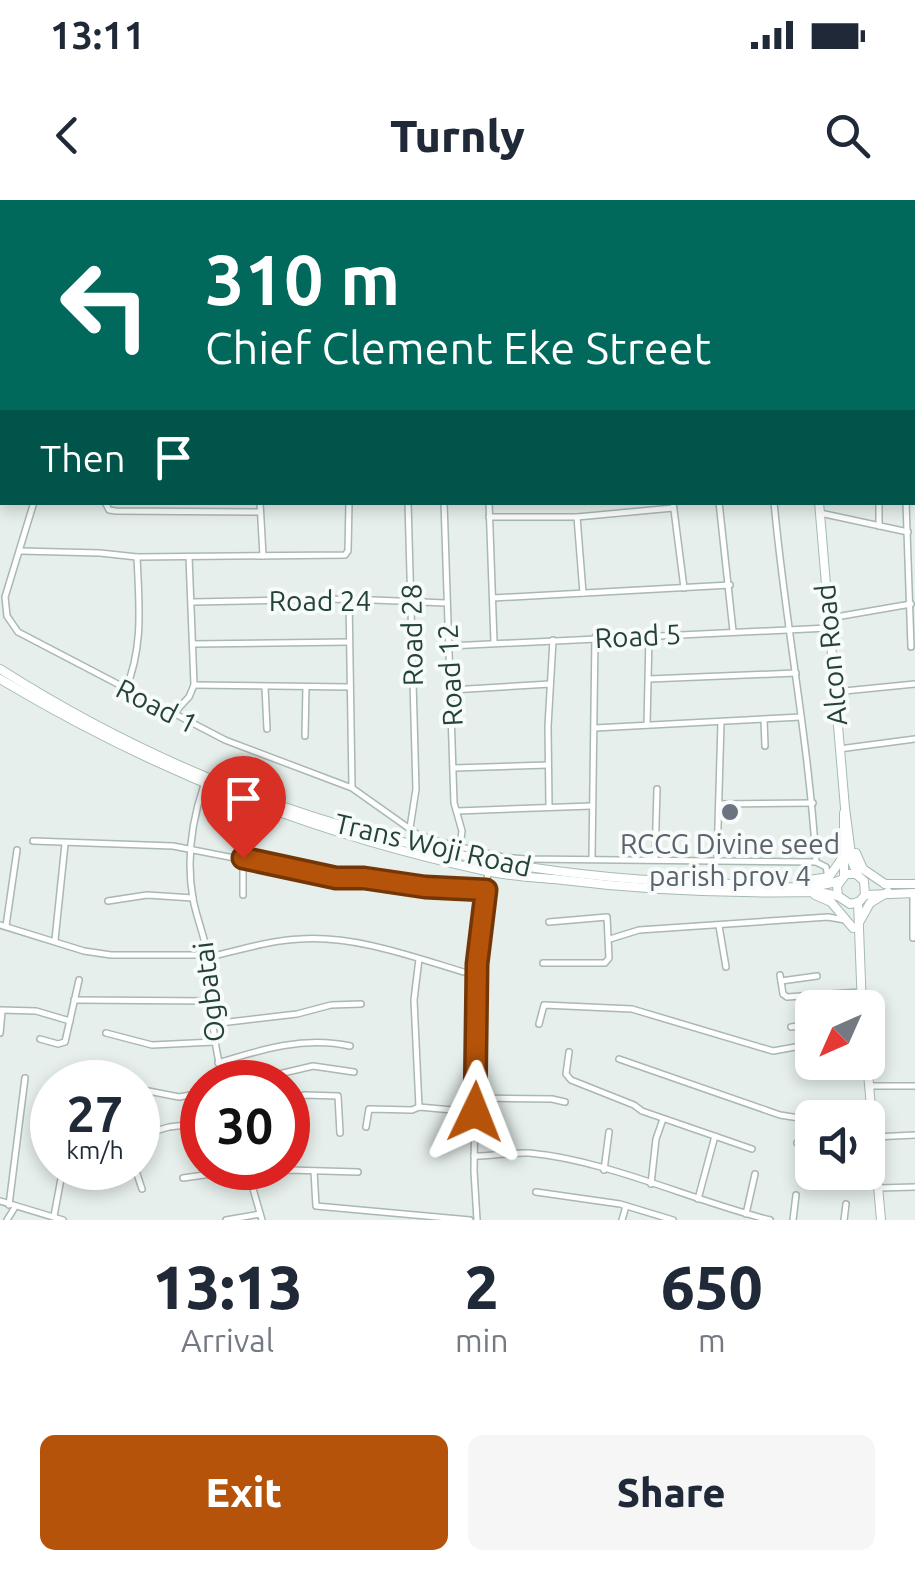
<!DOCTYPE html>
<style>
:root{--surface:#fff;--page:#f6f6f7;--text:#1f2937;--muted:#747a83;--accent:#b45309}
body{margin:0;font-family:Ubuntu,sans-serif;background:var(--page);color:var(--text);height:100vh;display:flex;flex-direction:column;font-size:38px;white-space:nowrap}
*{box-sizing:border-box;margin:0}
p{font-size:32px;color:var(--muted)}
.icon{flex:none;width:55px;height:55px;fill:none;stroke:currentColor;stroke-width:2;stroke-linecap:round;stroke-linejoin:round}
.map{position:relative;height:1020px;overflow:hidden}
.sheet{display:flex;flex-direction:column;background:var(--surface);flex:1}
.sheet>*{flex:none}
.guide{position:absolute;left:0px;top:0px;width:915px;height:305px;box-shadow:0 5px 15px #0003;background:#00695c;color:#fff;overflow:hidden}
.needle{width:65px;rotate:225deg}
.controls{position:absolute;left:795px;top:790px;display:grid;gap:20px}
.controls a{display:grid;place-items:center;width:90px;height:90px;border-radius:15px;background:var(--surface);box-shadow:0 5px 15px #0003;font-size:50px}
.speed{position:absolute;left:30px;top:860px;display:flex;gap:20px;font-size:50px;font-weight:700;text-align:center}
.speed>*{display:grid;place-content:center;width:130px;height:130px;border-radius:50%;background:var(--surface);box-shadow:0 5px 15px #0003;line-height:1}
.speed small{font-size:25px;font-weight:400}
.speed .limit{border:15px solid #d22;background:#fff;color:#111}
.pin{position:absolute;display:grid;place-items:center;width:85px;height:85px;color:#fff;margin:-102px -42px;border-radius:50% 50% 50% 0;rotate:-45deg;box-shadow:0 0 10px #0007}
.pin .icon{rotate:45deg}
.me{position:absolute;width:110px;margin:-55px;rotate:2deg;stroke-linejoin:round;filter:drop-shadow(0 0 8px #0008)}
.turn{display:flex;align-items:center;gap:35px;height:210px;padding:0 40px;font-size:45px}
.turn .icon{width:130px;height:130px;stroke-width:2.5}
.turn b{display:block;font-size:70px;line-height:85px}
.then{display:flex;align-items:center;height:95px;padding:0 40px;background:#0003;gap:20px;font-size:38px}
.eta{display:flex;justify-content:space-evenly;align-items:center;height:170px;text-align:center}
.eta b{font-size:60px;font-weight:800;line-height:70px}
.button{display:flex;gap:20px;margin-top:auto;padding:20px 40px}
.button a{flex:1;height:115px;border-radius:15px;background:var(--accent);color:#fff;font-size:40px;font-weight:800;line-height:115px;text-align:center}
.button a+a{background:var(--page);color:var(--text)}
.status{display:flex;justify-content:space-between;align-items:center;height:70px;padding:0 50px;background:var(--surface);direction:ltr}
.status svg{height:28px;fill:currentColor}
header{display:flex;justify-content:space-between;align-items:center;height:130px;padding:0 40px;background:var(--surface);font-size:45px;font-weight:800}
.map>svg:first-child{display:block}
</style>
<div class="status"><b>13:11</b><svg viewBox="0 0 49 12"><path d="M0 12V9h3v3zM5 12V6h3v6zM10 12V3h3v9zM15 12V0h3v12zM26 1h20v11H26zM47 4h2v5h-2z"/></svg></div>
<header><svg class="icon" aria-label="back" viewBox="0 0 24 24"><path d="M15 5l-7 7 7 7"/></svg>Turnly<svg class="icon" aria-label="search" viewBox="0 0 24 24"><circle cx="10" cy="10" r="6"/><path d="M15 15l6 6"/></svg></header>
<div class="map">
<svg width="915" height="1020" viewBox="0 0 915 1020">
<rect width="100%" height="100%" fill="#e6efeb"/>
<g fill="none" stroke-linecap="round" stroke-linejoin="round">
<g stroke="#a8b8b2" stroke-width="8">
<g id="street">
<path d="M48,0V2"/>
<path d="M156,0L162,2"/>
<path d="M278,0V2"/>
<path d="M595,0L597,2"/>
<path d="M718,0L719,2"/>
<path d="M881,0L885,2"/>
<path d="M384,2L386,0"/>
<path d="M495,2L497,0"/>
<path d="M563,2L566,0"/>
<path d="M614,2L617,0"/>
<path d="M681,2L683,0"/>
<path d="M772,2L773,0"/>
<path d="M912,14L915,15"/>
<path d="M912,81L915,82"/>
<path d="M0,90L2,92"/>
<path d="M912,126L915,127"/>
<path d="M912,184H915"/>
<path d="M912,205L915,206"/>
<path d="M0,264H2"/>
<path d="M912,280H915"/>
<path d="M0,287L2,280"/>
<path d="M34,302L5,397L7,416L18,432L225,540L352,588L417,634L440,642L502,657L525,659L816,662L826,667L828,677"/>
<path d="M105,302L109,310L116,311L260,312"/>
<path d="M260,302L263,356"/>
<path d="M408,302L416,589L410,628"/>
<path d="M444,302L454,603L462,631L460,647"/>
<path d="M489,302L494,442"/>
<path d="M673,302L684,388"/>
<path d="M719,302L733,431"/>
<path d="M774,302C785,423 809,541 816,662"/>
<path d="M906,302L911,447"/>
<path d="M820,313L908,332"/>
<path d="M489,317H577L673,308"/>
<path d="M577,317L583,393"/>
<path d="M879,326V302"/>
<path d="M21,351L100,353L137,357L345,355L348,351L349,302"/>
<path d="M493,398L730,385"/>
<path d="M349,399L352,586"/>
<path d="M193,402L349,399L446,403"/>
<path d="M830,418L911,404"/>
<path d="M193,444L349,442"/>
<path d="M449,446L828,428"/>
<path d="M649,479L796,473"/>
<path d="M194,485L349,487"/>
<path d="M265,487L267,529"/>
<path d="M451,490L550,484"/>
<path d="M125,491C144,447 139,404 137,357"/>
<path d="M834,492L915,484"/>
<path d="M173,514L189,497L194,485L189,357"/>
<path d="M764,520L765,546"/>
<path d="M647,525L649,436"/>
<path d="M595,528L801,517"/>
<path d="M305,536L306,487"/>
<path d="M839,549L915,539"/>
<path d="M454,568L548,565"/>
<path d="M204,585C191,623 186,659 193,699C197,720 206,739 208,760C211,802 212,842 224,882"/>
<path d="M719,604L813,603"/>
<path d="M549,606L548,526L553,440"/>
<path d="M457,611L591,606"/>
<path d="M33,641L173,646L336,678H363L425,687L486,690"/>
<path d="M592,657L595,437"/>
<path d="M243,658V695"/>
<path d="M655,659L657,589"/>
<path d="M717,661L721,522"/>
<path d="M913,693V738"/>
<path d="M108,701L147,695L193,698"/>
<path d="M0,725L84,751L111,755H208"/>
<path d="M6,726L17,650"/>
<path d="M719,726L726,767"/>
<path d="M610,739L639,730L828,717L845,720"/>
<path d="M55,740L65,644"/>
<path d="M208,757C238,751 270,740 300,739C359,735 421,760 477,776"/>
<path d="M419,759L414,800L419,907"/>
<path d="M543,763H605L609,758L607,717L549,722"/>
<path d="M780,775L783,794L787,797L860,792"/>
<path d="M781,781L817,776"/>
<path d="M74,800L210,801"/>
<path d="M0,810L36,811L70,821"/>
<path d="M212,824L297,814L331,805L361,804"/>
<path d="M539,824L544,805L632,809L773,851L812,844"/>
<path d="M791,827L812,824"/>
<path d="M0,833L2,812"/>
<path d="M106,833L152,845L214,842"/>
<path d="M40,839L58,844L65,842L79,780"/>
<path d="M569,852L566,874L571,880L634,905L642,911L752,949"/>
<path d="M619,859L780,915L812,920"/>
<path d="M218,863C262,849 305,836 350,846"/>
<path d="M81,882L86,875L115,882"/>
<path d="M245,882L313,866L354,872"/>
<path d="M869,886H915"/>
<path d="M138,889L179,897L202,893"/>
<path d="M476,898L552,899L565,902"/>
<path d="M288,899L305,895L338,896L340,933"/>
<path d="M288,899L291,922"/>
<path d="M366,927L369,909L412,910L419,907L475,912"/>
<path d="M138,936L169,927L202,923"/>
<path d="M874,937L915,935"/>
<path d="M797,943H812"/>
<path d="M474,956C492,956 511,952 529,953C607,960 693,1001 770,1020"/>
<path d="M135,968L142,989"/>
<path d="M604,970L609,932"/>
<path d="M314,971L316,1006L470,1020"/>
<path d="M248,973L289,970L358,972"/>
<path d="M249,975L262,1020"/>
<path d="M183,978L246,969"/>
<path d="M651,984L656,939L663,919"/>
<path d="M878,988L915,987"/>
<path d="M536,992L620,1004L673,1020"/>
<path d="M698,999L715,936"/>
<path d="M0,1001L63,1020"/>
<path d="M9,1005L25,878"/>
<path d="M746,1014L755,974"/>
<path d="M54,1016L63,968"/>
<path d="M7,1020L15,1007"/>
<path d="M226,1020L260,1014"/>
<path d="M477,1020L474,971L477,764L488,672"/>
<path d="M622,1020L626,1006"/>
<path d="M793,1020L796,995"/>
<path d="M844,1020L846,1004"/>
</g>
</g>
<g stroke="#a4bbb3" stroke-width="10">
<g id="secondary">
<path d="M898,2L900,0"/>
<path d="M819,302L845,608L852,662L858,675"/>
<path d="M0,469C217,607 454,676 710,683C746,684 806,693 838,681"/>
<path d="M0,479C154,571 310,633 486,671C508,676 531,677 554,679C642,690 730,694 819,692L838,696L850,704L859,702L865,695L864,681L856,674H846L837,686L838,696"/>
<path d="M856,653L863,669L885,684"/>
<path d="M844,676V613"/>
<path d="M806,684L809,680L829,677L843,657"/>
<path d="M885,684H915"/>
<path d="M815,695L831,702L853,728"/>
<path d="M865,695L915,693"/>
<path d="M858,702L862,808"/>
<path d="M860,721L870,703L888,692"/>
<path d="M867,862L881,1020"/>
</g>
</g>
<use href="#street" stroke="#fff" stroke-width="5"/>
<use href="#secondary" stroke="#fff" stroke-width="8"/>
</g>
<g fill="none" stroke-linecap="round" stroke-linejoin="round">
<g stroke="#753606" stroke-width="25">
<path id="route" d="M243,658L336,678H364L425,687L486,690L477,764L475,912"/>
</g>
<use href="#route" stroke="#b45309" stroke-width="18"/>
</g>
<circle fill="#6b7280" stroke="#f7fbf9" stroke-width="4" cx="730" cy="612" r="10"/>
<g text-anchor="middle" stroke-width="8" stroke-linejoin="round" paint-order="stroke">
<g font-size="28" fill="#24423a" stroke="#f7fbf9">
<text x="320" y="411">Road 24</text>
<text transform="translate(412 435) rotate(-91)" y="10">Road 28</text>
<text transform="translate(638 436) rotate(-3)" y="10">Road 5</text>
<text transform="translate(831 455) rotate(-95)" y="10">Alcon Road</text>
<text transform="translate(450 475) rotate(-93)" y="10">Road 12</text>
<text transform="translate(157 506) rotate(27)" y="10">Road 1</text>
<text transform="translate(433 645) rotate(13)" y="10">Trans Woji Road</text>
<text transform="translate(209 792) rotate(-97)" y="10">Ogbatai</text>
</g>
<g font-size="28" fill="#5b616d" stroke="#f7fbf9">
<text x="730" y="654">RCCG Divine seed<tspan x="730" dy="32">parish prov 4</tspan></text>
</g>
</g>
</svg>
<div class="controls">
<a><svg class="needle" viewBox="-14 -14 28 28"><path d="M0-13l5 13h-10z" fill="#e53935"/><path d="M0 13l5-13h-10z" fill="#747a83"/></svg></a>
<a><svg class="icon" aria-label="sound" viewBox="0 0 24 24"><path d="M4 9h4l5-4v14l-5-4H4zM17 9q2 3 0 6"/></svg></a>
</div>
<div class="speed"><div>27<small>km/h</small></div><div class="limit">30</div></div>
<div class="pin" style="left:243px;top:658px;background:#d93025"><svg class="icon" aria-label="arrive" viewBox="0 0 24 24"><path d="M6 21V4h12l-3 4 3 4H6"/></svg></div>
<svg class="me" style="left:475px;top:912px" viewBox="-20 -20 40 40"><path d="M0-17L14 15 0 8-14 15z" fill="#b45309" stroke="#fff" stroke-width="4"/></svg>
<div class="guide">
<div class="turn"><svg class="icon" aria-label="left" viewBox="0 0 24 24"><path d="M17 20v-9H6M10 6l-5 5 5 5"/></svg><div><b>310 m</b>Chief Clement Eke Street</div></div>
<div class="then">Then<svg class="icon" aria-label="arrive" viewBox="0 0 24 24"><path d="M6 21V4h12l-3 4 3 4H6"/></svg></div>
</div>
</div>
<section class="sheet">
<div class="eta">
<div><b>13:13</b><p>Arrival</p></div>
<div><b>2</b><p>min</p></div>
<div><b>650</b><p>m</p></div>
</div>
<div class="button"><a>Exit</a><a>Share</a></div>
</section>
